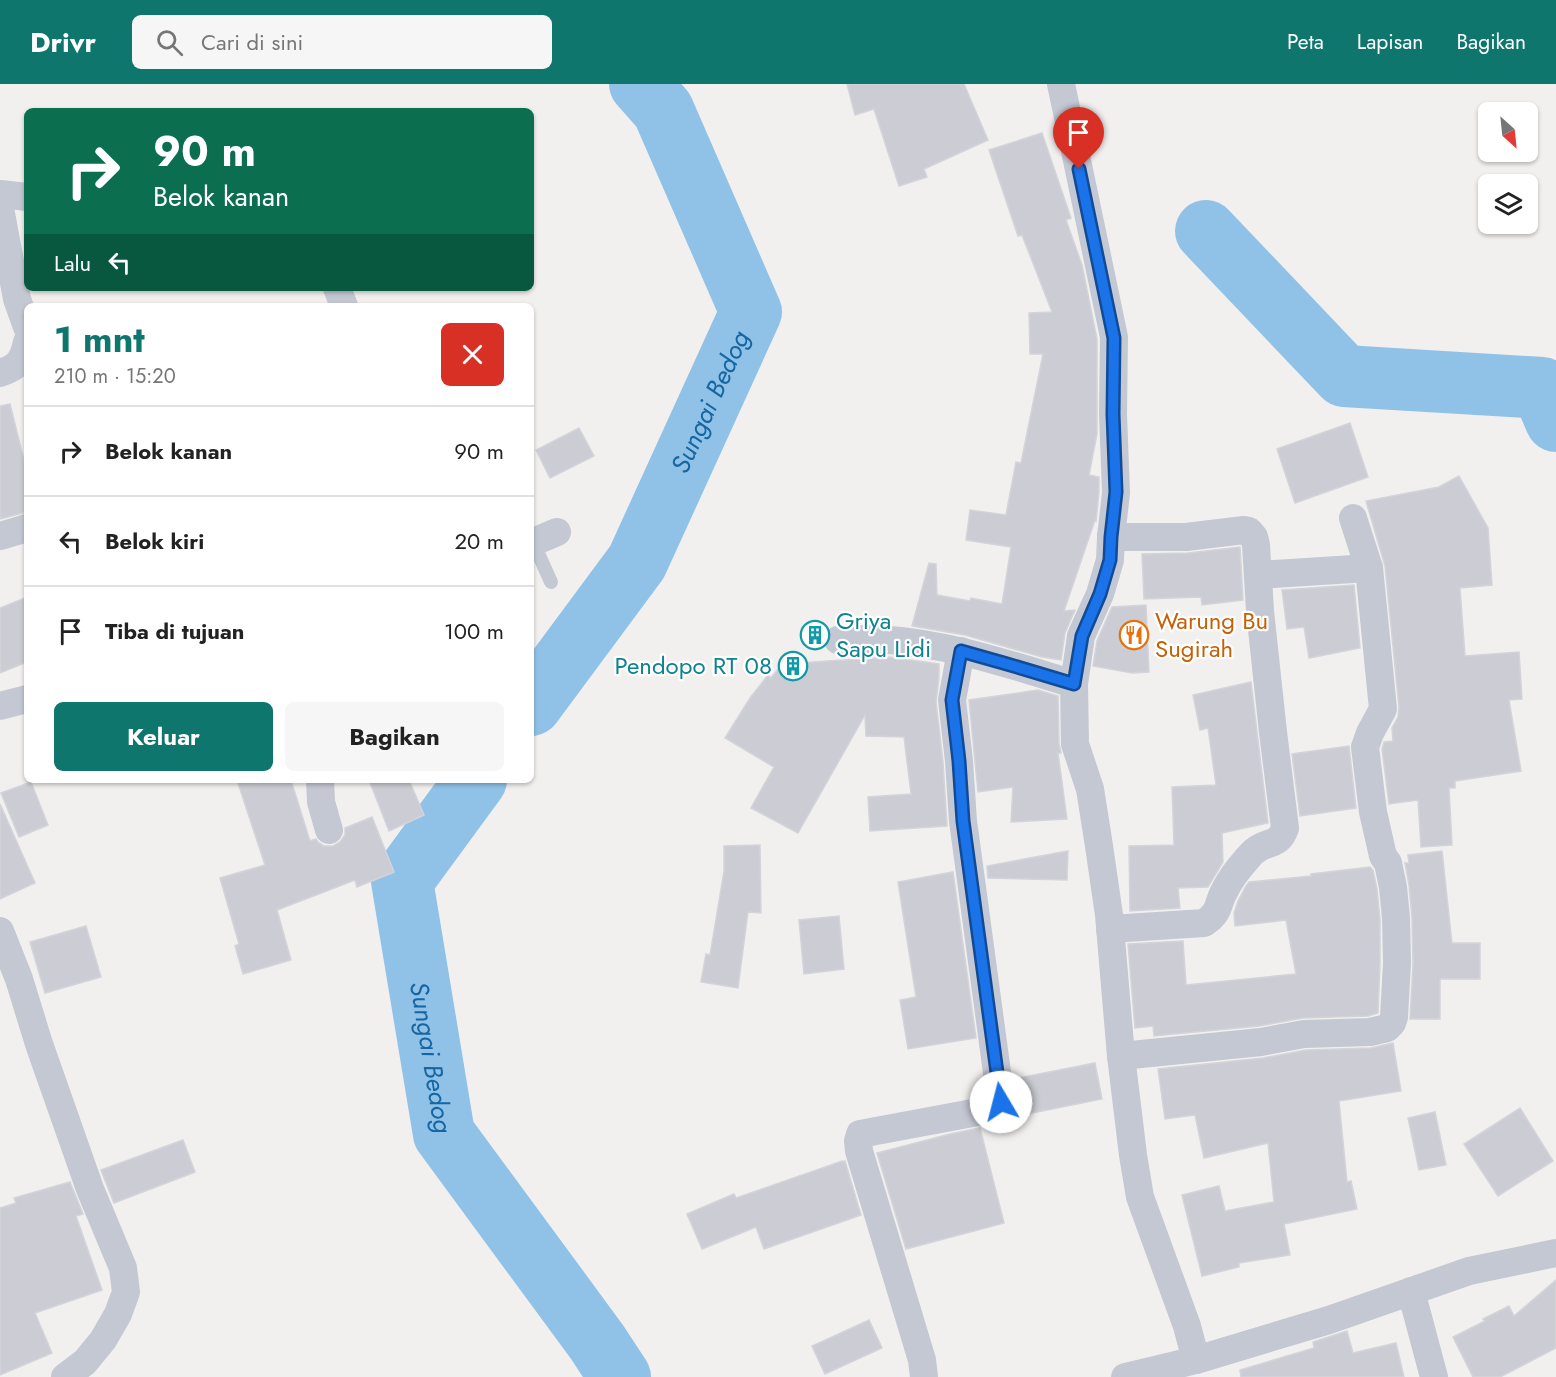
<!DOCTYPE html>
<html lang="id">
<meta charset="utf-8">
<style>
:root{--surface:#fff;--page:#f6f6f6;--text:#222;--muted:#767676;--line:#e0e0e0;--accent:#0f766e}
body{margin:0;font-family:Jost,sans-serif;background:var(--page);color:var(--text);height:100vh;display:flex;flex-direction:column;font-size:22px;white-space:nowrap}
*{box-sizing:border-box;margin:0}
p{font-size:20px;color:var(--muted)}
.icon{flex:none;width:33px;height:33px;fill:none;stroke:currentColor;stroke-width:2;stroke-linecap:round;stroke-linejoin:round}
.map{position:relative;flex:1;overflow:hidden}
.drawer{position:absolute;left:24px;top:219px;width:510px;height:480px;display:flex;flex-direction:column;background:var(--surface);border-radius:9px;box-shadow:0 2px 4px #0004}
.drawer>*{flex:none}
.banner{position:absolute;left:24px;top:24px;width:510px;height:183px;border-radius:9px;box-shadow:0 2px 4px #0004;background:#0b6e4f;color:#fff;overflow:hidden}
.needle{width:39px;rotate:153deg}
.fabs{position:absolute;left:1478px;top:18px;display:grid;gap:12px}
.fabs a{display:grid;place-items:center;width:60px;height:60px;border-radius:9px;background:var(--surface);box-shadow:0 2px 4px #0004;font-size:30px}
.pin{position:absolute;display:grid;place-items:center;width:51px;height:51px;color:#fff;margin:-62px -26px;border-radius:50% 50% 50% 0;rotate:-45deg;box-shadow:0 0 6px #0007}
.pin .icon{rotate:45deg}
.me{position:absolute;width:66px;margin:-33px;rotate:352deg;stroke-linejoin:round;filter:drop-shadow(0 0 4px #0008)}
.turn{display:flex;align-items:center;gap:21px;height:126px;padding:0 30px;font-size:27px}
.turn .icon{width:78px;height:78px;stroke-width:2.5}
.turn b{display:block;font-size:42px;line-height:51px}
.then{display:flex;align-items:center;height:57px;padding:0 30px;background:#0003;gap:12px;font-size:22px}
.round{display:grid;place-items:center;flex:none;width:63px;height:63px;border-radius:9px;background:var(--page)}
.headline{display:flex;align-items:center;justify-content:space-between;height:102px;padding:0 30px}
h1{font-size:36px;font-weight:700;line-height:45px;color:var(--accent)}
.cta{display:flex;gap:12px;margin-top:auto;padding:12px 30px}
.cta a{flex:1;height:69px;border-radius:9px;background:var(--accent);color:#fff;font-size:24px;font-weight:700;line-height:69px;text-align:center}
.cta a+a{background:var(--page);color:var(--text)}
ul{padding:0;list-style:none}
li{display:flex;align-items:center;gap:18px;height:90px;padding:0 30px;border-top:2px solid var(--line)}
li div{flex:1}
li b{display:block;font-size:22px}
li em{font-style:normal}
header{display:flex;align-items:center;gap:36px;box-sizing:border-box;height:84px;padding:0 30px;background:var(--accent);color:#fff}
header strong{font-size:28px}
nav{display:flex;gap:33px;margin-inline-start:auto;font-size:21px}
.search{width:420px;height:54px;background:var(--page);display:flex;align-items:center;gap:15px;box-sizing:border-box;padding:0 21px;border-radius:9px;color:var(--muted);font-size:22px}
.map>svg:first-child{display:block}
</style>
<header>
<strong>Drivr</strong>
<div class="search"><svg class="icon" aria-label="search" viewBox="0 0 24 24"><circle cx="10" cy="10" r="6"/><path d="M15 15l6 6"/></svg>Cari di sini</div>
<nav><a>Peta</a><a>Lapisan</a><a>Bagikan</a></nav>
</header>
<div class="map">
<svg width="1556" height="1293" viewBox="0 0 1556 1293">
<rect width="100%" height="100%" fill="#f2f0ef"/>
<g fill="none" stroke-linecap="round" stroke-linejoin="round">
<g stroke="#90c2e7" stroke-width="62">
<path d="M1206,147L1344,292L1542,304L1556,337"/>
<path id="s1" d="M531,621L637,478L751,228L663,26L640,0"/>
<path id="s2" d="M476,696L402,797L444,1050L597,1258L620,1293"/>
</g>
</g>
<g fill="#cccdd4" stroke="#d3d4da" stroke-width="1.5">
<path d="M847,0H964L988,56L924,85L927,93L899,102L874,25L855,31Z"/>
<path d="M1042,49L1071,134L1066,136L1082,181L1097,255V350L1089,391L1099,393V408L1096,437L1095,436L1064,527L1075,526L1065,549L1061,576L1042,573L965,551L912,542L929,479L936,480L937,511L970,517L971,514L1002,520L1011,463L966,456L970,426L1006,431L1016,378L1021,379L1043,270H1030L1029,229L1052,228L1022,151L1018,152L989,66Z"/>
<path d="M10,320L27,388V428L0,435V322Z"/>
<path d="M1350,339L1368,393L1295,419L1277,365Z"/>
<path d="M579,344L594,372L550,394L536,366Z"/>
<path d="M1459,392L1488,444L1492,501L1460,504L1465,572L1519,568L1522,615L1509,616L1521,687L1455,697V704H1449L1452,761L1421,763L1418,716L1389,720L1382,665L1384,658L1393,657L1392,644L1398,633L1399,623L1385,482L1366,417L1439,403Z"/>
<path d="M1240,463L1243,516L1202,521L1201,513L1144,515L1142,470L1188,469Z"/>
<path d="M1354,501L1360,564L1309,574L1304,543L1287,545L1282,506Z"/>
<path d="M27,513V578L0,589V524Z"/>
<path d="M1146,521L1149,588L1132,589L1093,582L1097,557L1112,523Z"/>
<path d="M889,573L939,580V594L936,618L943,678L947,742L870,747L868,713L911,710L904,653L866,652L865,631L798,749L751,724L774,683L725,654L750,614L768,591L771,594L782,580Z"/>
<path d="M1251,598L1268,739L1222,749L1223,778L1208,803L1178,804L1180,824L1130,827L1129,762L1174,761L1172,703L1216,701L1208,644L1200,646L1193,611Z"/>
<path d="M1038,606L1058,612L1059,660L1061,669H1058L1067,735L1011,738L1013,703L978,708L969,616Z"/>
<path d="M1349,662L1356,724L1300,732L1292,670Z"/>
<path d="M237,696H291L310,757L316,755L318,758L324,762H333L340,758L345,751V744L372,733L394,788L357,803L355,796L277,826L291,876L243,890L235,862L239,860L220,794L265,781Z"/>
<path d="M369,696H409L424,731L389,747Z"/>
<path d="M31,698L48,741L19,753L1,709Z"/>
<path d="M0,720L35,799L0,815Z"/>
<path d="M760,761L761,829L748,828L738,904L701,898L706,870L710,871L724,787V762Z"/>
<path d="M1068,767L1067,796L988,794L987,782Z"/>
<path d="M1442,767L1452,859H1480V895H1440V935H1410L1413,880L1412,834L1409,801L1405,779H1409L1408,771Z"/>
<path d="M1370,783L1373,786L1377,805L1380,835V879L1378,929L1368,932L1303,934L1259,942L1154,952L1153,942L1135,944L1128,860L1183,857L1186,901L1296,890L1286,836L1235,842L1234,829L1238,817L1246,802L1249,798L1311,792V790Z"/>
<path d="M953,788L976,954L908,965L900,916L916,913L898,798Z"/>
<path d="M839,832L844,885L804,890L799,836Z"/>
<path d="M86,842L101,893L45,909L30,858Z"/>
<path d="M1393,959L1401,1007L1339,1017L1347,1098L1351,1097L1357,1125L1284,1140L1290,1171L1239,1179V1183L1202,1192L1182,1111L1219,1102L1225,1127L1274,1118L1268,1059L1204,1074L1195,1031L1165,1035L1158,985L1263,974L1306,966L1371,964Z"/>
<path d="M1095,979L1102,1015L1017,1032L1016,1025L1017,1016L1014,995Z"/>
<path d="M1520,1024L1553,1077L1498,1112L1464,1060Z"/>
<path d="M1435,1028L1446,1081L1419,1086L1408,1034Z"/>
<path d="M980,1044L1004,1139L906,1165L877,1069L950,1050Z"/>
<path d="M183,1056L195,1088L114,1119L101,1086Z"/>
<path d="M842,1077V1078L845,1077L861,1131L764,1165L756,1143L702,1165L687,1130L734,1110L736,1114Z"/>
<path d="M70,1098L83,1130L76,1132L102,1206L35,1229L52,1269L0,1291V1124L16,1119L14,1114Z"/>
<path d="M1556,1196V1264L1500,1293H1473L1453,1253L1485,1237L1483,1235L1509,1222L1514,1232Z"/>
<path d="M869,1236L882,1264L825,1290L812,1262Z"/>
<path d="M1347,1247L1353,1269L1396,1259L1404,1293H1241L1240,1286L1314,1264L1313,1258Z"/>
</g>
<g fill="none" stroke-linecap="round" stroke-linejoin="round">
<path stroke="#c4c8d3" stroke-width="14" d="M533,458L551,498"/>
<g stroke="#c4c8d3" stroke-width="28">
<path d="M1061,0L1114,253L1113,330L1116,409L1111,453L1110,476L1100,510L1081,552L1074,600L1075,660L1090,705L1099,762L1109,831L1121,972L1133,1071L1140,1113L1187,1242L1196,1276"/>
<path d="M0,110L27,113"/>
<path d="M0,124L17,215L27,243"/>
<path d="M337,204L344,222"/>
<path d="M0,289C18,283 23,277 27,258"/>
<path d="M0,452L27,444"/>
<path d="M531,459L557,448"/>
<path d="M1258,491L1369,484"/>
<path d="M838,556C919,549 998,577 1074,600"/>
<path d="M0,622L27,615"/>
<path d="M320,696L321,718L329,746"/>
<path d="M1110,845L1204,839C1222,827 1216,820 1226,804C1231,794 1239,784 1246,776C1249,773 1252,768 1256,766C1268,757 1279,762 1285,744L1273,648L1260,527L1256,461L1254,453L1249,447L1244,446L1186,453H1111"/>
<path d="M0,847L19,895L39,960L90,1105L123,1184L126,1208L118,1230L103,1256L85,1278L65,1293"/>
<path d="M1121,972L1261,958L1304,950L1370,948L1387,944L1392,939L1394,933L1397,879L1396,834L1393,803L1388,779L1383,772L1373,728L1365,663L1370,649L1383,625L1369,484L1353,434"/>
<path d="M1411,1207L1434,1293"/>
<path d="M924,1293L922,1276L859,1067L858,1057L860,1050L994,1025L998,1023L1001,1018L963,737L959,677L952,616L961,567"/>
<path d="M1125,1293L1196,1276L1329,1236L1469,1187L1556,1169"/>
</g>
</g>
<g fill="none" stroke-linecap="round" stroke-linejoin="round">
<g stroke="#114b97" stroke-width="15">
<path id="route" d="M1001,1018L963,737L959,677L952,616L961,567L1007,580L1074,600L1082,552L1100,510L1110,476L1111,453L1116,408L1113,330L1114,254L1079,85"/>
</g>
<use href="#route" stroke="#1a73e8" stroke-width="10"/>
</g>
<defs>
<g id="building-ring" transform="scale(1.5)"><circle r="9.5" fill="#fff" stroke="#0f9aa8" stroke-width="1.5"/><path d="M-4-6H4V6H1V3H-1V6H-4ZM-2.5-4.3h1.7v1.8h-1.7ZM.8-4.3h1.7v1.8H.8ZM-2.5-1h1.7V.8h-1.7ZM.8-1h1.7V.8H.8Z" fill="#0f9aa8"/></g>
<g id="restaurant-ring" transform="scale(1.5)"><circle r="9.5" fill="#fff" stroke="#e8710a" stroke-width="1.5"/><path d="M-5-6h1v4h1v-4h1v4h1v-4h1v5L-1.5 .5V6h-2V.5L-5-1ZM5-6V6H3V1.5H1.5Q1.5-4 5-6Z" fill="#e8710a"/></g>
</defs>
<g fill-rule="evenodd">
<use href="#building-ring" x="815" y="551"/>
<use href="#restaurant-ring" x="1134" y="551"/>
<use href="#building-ring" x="793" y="582"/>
</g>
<g text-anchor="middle" stroke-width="4.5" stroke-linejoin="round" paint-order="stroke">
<g font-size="24" fill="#0d838f" stroke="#fff" text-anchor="start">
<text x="836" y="545">Griya<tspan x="836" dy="28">Sapu Lidi</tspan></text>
<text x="772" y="590" text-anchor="end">Pendopo RT 08</text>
</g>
<g font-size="24" fill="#c56008" stroke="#fff" text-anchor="start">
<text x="1155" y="545">Warung Bu<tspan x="1155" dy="28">Sugirah</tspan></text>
</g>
<g font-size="26" font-style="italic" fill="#1566a2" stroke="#fff">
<text dy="9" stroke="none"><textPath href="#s1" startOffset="354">Sungai Bedog</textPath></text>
<text dy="9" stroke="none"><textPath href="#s2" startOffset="304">Sungai Bedog</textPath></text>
</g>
</g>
</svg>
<div class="fabs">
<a><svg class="needle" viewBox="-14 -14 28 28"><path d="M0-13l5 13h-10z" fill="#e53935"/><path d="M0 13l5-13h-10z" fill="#767676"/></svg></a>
<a><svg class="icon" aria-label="layers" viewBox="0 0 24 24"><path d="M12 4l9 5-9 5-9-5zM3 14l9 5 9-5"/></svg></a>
</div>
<div class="pin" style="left:1079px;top:85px;background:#d93025"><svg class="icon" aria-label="arrive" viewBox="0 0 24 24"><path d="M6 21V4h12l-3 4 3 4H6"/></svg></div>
<svg class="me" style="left:1001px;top:1018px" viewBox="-20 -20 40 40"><circle r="19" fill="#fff"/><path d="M0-13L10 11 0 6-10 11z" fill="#1a73e8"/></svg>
<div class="banner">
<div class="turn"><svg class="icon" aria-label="right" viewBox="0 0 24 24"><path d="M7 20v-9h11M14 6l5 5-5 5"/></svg><div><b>90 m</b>Belok kanan</div></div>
<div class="then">Lalu<svg class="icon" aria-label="left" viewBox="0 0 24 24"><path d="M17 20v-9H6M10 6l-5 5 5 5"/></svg></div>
</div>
<section class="drawer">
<div class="headline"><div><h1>1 mnt</h1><p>210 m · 15:20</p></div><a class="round" style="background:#d93025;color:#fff"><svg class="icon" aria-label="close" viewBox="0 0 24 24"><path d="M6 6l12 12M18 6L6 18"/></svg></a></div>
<ul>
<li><svg class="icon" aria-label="right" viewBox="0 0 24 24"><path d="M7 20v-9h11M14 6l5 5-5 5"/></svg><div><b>Belok kanan</b></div><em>90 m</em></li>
<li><svg class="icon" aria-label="left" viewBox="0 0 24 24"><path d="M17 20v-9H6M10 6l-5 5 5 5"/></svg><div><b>Belok kiri</b></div><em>20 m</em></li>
<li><svg class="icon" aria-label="arrive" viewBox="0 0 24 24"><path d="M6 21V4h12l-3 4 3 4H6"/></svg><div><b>Tiba di tujuan</b></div><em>100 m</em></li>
</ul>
<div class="cta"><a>Keluar</a><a>Bagikan</a></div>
</section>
</div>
